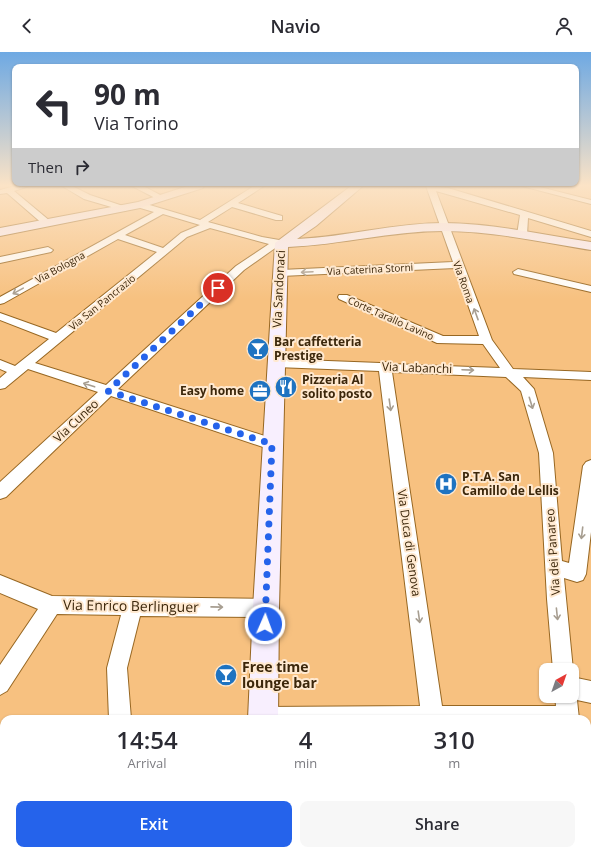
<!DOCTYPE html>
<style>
:root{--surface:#fff;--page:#f7f7f7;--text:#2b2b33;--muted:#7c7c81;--accent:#2563eb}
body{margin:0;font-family:"Open Sans",sans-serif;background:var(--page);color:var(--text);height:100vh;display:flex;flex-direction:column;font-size:15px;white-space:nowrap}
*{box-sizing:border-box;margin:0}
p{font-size:13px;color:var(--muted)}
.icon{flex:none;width:22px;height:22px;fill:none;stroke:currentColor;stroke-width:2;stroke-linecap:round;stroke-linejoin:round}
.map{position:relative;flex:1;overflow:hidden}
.drawer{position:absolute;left:0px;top:663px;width:591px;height:140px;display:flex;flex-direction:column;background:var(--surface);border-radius:12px 12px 0 0;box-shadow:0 1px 3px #0004}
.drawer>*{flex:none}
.banner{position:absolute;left:12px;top:12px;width:567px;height:122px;border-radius:8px;box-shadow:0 1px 3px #0004;background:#fff;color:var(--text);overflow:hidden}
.needle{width:26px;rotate:40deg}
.fabs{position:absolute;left:539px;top:611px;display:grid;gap:8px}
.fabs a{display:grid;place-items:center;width:40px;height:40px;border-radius:8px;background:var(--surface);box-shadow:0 1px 3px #0004;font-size:20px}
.pin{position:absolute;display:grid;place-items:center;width:34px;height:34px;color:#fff;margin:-17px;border:2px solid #fff;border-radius:50%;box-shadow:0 1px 4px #0007}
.me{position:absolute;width:44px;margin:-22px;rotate:2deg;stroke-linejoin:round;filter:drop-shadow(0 0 3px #0008)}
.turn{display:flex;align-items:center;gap:14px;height:84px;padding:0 16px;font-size:18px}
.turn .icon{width:52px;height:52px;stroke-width:2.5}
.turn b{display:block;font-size:28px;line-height:34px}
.then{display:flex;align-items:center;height:38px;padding:0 16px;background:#0003;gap:8px;font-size:15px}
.eta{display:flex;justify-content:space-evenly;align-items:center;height:68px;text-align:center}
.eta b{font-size:24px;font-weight:600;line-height:28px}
.button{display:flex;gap:8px;margin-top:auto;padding:8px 16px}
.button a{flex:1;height:46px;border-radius:8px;background:var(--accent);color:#fff;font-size:16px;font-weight:600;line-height:46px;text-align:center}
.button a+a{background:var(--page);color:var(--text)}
header{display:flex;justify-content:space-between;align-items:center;height:52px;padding:0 16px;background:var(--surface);font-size:18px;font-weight:600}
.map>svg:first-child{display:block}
</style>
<header><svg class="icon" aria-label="back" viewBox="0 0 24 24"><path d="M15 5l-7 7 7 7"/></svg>Navio<svg class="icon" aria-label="person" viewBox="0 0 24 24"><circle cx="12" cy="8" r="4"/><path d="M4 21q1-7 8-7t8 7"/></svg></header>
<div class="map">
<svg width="591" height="803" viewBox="0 0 591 803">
<rect width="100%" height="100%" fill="#f7c180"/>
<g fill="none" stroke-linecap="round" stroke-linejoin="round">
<g stroke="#976722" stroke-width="2">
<g id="minor">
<path d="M15,134H29L14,139L50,169V173H44L7,141L0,142V138Z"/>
<path d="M62,134H72L90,143L129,156L125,159L84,147Z"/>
<path d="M132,134H143L166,146L159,148Z"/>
<path d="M254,134H264L238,151L282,164V168H276L232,155L208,170L262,185L285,189L287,191L278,194L244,218L118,337L277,388L279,392L277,396L272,398L111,344L6,445L0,447V430L98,340L28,317L5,336L0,337V326L7,320L0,317V308L15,314L49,287L0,268V261L56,281L157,200L118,187L4,251L0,252V245L154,160L137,155V151H143L200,168ZM163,162L200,173L181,181L163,196L125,183ZM210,176L269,192L236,214L106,333L35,311L187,185Z"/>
<path d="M426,134L448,136L591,179V185L528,166L527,183L522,186L519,185L517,183L520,163L436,139L492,288L513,317L591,320V328L523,325L534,337L553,401L562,509L569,511L583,414L586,410L591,408V480L586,522L583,528L577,530L564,526L573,618L572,621V618H553L547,547L539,401L521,339L506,325L392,320L442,654H556L555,644H572V625L591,629V651L577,648L579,667H252L255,658L263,655L420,654L379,319L276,315L272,314L270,311L272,308L276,307L380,311L385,310L390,312L500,316L483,292L437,291L339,247L338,245L339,243H347L443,284H479L455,216L281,224L276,221L281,218L453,210Z"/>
<path d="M522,134H536L591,148V152Z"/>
<path d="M48,195L53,198L51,200L0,211V205Z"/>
<path d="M518,217L591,234V240L514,222L513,220Z"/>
<path d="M0,523L52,544L266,547L273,549L276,556L273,563L266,565L140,564L127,616L131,667H109L107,616L121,563L57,562L7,639L0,643V613L38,557L0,541Z"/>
<path d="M587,789L591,797V803H566V799H587Z"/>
<rect x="115" y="799" width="26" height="4"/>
<path d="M437,799H463L464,803H438Z"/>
</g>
</g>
<g stroke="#976722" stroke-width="2">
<g id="secondary">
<path d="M188,134H204L203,136L140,156L0,184V176L138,150Z"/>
<path d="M351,134H363L316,174L297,187C346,185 394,171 443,171C493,171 542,183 591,190V198C542,190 493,179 443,179C391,179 340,193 288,195L279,556L278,667H248L253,556L275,191Z"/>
<rect x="238" y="799" width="36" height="4"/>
</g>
</g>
<use href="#minor" fill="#fff" fill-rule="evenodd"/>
<use href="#secondary" fill="#f8effe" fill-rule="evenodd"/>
</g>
<defs><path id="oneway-shaft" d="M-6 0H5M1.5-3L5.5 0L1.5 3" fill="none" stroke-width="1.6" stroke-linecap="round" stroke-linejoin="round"/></defs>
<g stroke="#a79e91">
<use href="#oneway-shaft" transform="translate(307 220) rotate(177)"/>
<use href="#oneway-shaft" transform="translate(18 239) rotate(151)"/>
<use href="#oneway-shaft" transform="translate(476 262) rotate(-110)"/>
<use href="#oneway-shaft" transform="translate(468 318) rotate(2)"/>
<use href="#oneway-shaft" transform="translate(89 333) rotate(-162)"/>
<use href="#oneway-shaft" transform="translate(531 351) rotate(73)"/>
<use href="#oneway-shaft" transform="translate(390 353) rotate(82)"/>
<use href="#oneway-shaft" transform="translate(582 481) rotate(97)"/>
<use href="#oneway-shaft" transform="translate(217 555) rotate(1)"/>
<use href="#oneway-shaft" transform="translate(557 562) rotate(84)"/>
<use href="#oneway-shaft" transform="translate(419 565) rotate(82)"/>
</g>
<linearGradient id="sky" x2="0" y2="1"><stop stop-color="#6ea9e3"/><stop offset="0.54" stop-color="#fbe3c6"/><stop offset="1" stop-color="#fbe3c6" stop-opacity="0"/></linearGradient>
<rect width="591" height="247" fill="url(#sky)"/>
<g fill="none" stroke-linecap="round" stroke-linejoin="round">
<path stroke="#2563eb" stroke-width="7" stroke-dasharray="0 12.6" d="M218,236L108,339L272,392L265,572"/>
</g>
<defs>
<g id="bar-disc" transform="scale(1.15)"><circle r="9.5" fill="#1e73c1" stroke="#ffe9d0"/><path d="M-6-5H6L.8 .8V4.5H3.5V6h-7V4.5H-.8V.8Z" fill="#fff"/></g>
<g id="restaurant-disc" transform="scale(1.15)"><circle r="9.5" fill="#1e73c1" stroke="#ffe9d0"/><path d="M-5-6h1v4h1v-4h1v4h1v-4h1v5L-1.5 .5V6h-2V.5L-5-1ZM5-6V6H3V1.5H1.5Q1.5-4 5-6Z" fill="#fff"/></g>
<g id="office-disc" transform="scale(1.15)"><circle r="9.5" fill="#1e73c1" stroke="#ffe9d0"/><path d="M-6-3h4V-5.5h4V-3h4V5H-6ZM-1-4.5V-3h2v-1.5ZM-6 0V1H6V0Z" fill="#fff"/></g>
<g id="hospital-disc" transform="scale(1.15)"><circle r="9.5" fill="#1e73c1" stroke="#ffe9d0"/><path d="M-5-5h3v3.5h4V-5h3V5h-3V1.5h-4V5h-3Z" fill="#fff"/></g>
</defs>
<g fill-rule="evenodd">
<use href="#bar-disc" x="258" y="297"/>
<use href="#restaurant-disc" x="286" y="335"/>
<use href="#office-disc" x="260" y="339"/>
<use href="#hospital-disc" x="446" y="432"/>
<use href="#bar-disc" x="226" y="623"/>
</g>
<g text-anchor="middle" stroke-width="4" stroke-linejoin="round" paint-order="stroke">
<g font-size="10" fill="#3c270b" stroke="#ffe9d0">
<text transform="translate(60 215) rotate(-29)" y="4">Via Bologna</text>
<text transform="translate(370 217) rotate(-3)" y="4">Via Caterina Storni</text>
<text transform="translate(464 230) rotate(70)" y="4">Via Roma</text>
<text transform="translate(102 250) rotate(-39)" y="4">Via San Pancrazio</text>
<text transform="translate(391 266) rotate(24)" y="4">Corte Tarallo Lavino</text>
</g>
<g font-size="12" fill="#3c270b" stroke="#ffe9d0">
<text transform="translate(279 237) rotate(-87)" y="4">Via Sandonaci</text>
<text transform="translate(417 316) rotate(2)" y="4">Via Labanchi</text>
<text transform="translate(76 369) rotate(-43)" y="4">Via Cuneo</text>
<text transform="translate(409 491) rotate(82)" y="4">Via Duca di Genova</text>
<text transform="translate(553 500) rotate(-94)" y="4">Via dei Panareo</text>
</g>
<g font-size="12" font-weight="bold" fill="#3c270b" stroke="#ffe9d0" text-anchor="start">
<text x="274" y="294">Bar caffetteria<tspan x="274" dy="14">Prestige</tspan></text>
<text x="302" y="332">Pizzeria Al<tspan x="302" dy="14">solito posto</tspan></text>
<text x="244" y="343" text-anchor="end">Easy home</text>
<text x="462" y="429">P.T.A. San<tspan x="462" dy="14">Camillo de Lellis</tspan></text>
</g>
<g font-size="14" fill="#3c270b" stroke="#ffe9d0">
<text transform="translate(131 554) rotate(1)" y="5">Via Enrico Berlinguer</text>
</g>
<g font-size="14" font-weight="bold" fill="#3c270b" stroke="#ffe9d0" text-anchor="start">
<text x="242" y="620">Free time<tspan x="242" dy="16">lounge bar</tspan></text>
</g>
</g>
</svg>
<div class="fabs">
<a><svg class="needle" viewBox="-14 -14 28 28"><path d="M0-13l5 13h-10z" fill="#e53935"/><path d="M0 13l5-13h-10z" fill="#7c7c81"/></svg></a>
</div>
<div class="pin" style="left:218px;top:236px;background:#d93025"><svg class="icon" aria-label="arrive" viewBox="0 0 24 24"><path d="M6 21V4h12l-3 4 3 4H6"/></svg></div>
<svg class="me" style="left:265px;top:572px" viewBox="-20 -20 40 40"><circle r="17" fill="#2563eb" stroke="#fff" stroke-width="3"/><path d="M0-11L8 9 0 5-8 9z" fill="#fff"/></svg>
<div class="banner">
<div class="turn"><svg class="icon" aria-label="left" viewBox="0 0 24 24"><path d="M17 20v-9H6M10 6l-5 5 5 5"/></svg><div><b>90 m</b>Via Torino</div></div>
<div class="then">Then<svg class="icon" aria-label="right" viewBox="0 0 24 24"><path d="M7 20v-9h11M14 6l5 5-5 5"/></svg></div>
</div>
<section class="drawer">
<div class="eta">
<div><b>14:54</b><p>Arrival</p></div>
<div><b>4</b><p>min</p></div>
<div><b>310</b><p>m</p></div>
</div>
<div class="button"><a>Exit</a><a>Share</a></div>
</section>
</div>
